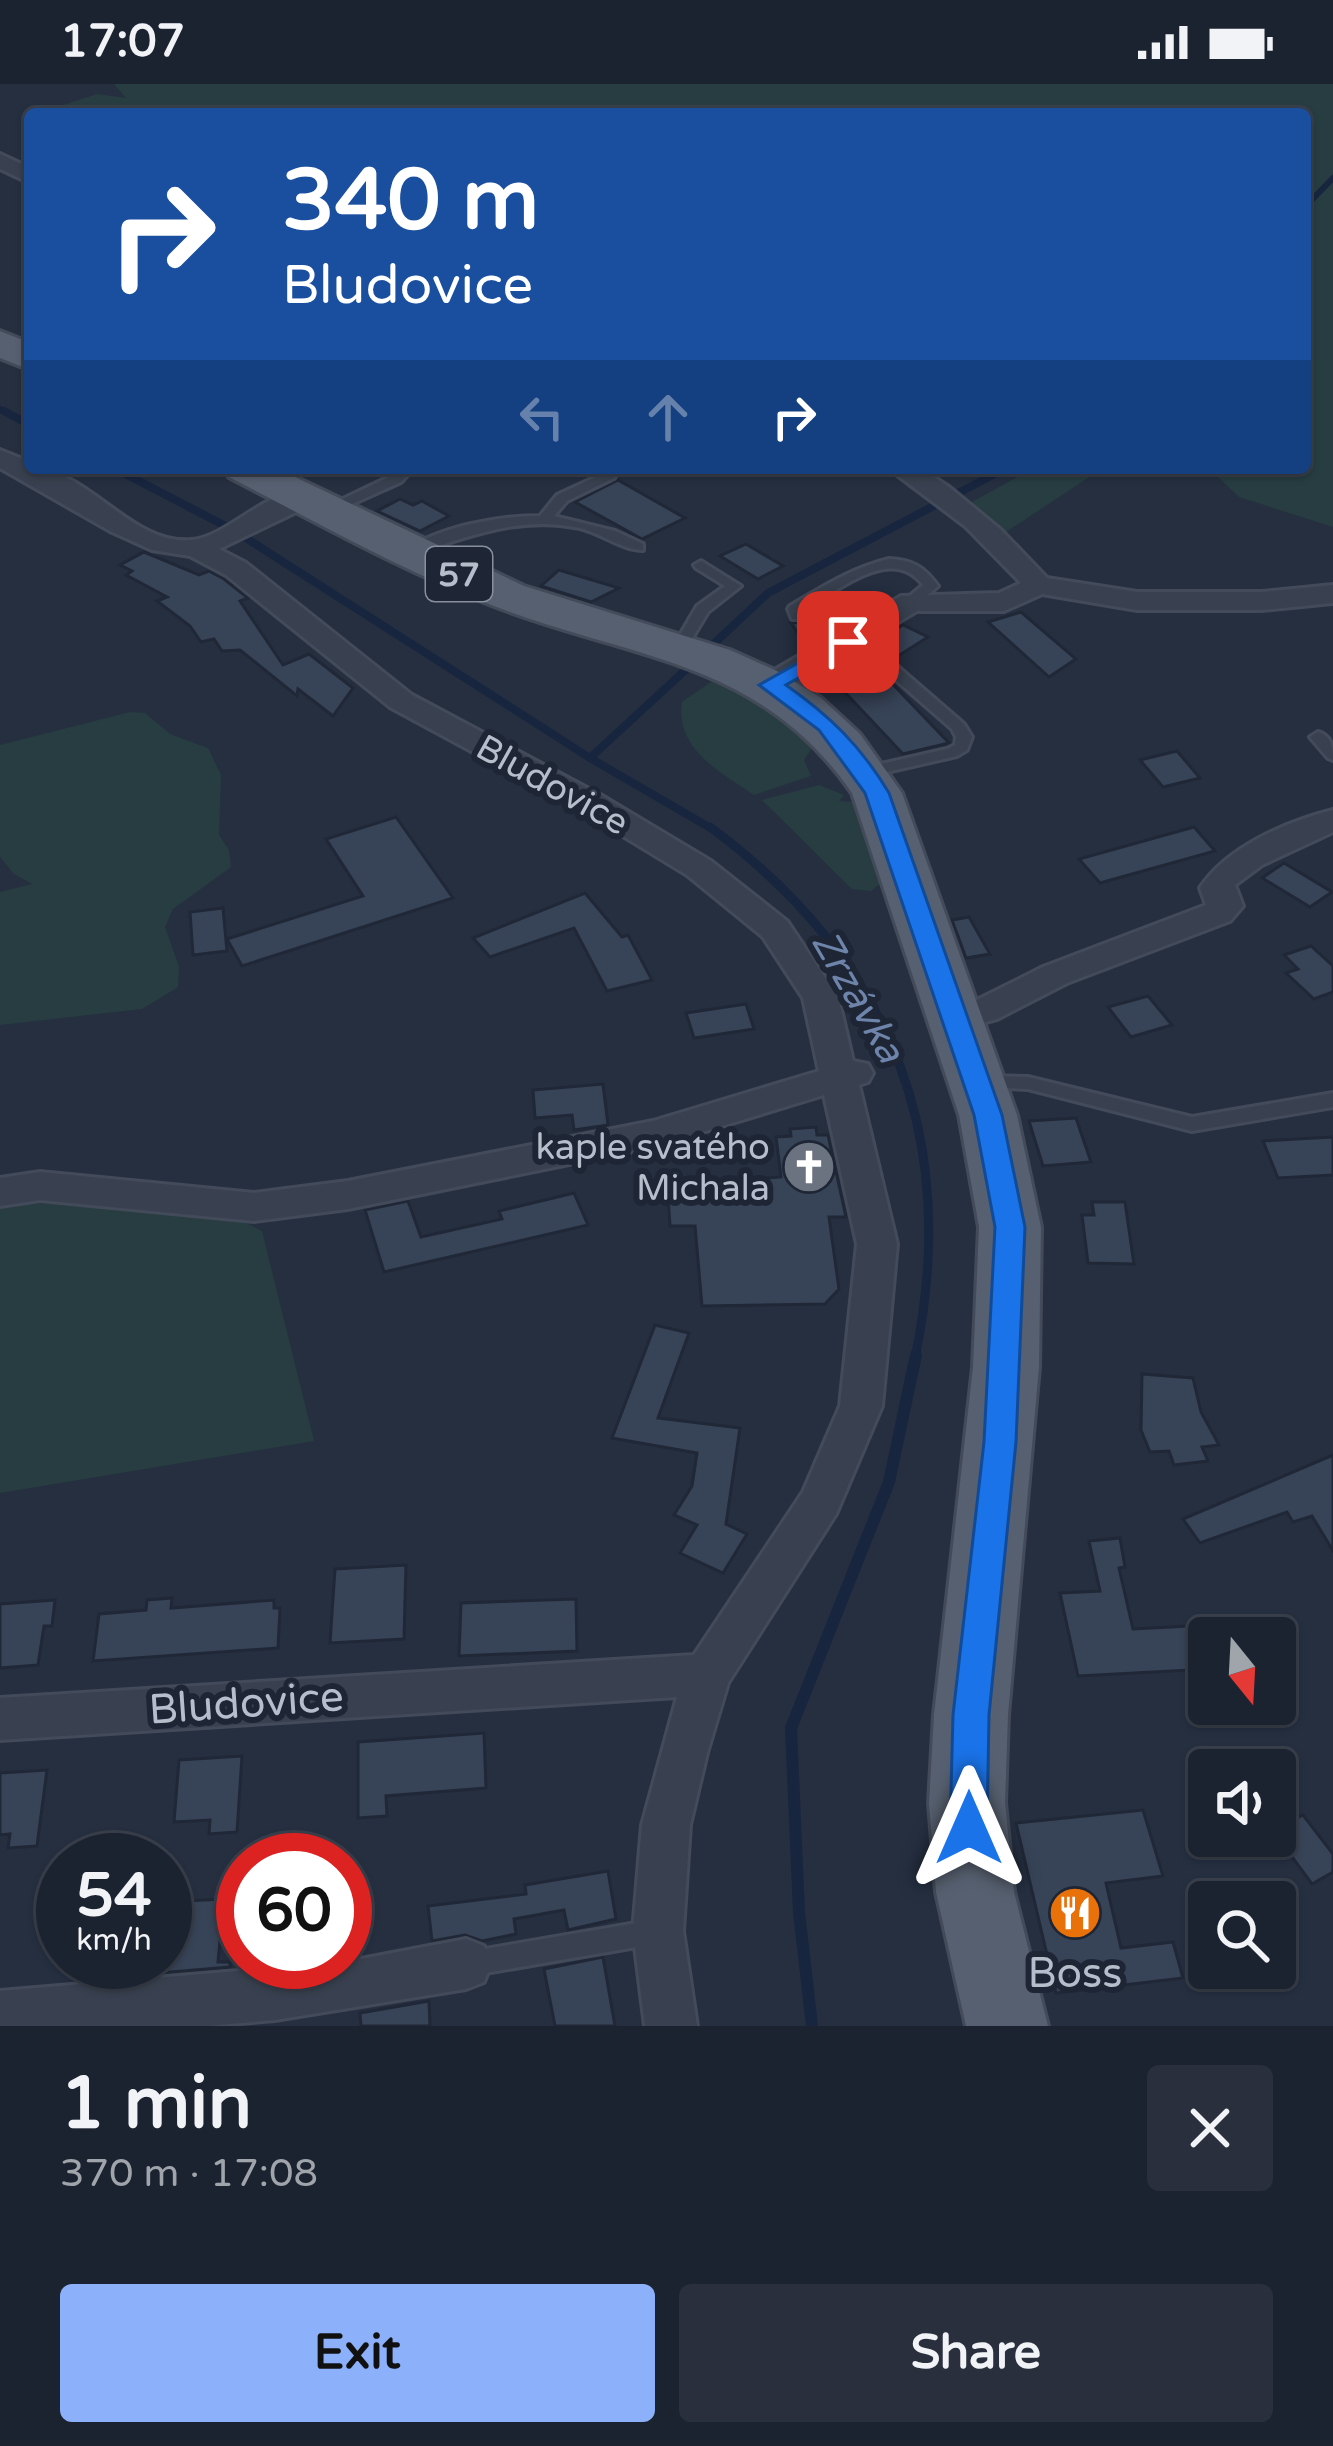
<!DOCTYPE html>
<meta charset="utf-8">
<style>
:root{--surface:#1c2330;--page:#292f3c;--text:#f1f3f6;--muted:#a0a4ab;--line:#3a404c;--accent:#8cb0f9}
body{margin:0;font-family:"Varela Round",sans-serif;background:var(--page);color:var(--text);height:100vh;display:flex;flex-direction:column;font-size:45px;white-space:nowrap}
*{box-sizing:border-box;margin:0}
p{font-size:39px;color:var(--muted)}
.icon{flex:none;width:66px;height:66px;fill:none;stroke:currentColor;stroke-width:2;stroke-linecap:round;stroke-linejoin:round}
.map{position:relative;height:1942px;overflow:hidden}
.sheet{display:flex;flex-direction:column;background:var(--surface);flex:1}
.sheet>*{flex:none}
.hud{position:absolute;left:24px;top:24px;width:1287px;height:366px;border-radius:12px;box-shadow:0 3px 9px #0004,0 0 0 3px var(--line);background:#1a4fa0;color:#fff;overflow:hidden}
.needle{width:78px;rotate:162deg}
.fabs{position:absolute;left:1188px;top:1533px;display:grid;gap:24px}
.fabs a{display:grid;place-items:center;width:108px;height:108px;border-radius:12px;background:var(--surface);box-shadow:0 3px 9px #0004,0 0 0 3px var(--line);font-size:60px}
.speed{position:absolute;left:36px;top:1749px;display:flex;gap:24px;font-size:60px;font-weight:700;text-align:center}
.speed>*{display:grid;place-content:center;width:156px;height:156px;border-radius:50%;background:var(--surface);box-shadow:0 3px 9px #0004,0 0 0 3px var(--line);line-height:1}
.speed small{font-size:30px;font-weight:400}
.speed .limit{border:18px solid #d22;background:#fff;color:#111}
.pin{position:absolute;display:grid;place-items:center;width:102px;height:102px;color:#fff;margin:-51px;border-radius:24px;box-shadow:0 6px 18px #0006}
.me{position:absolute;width:132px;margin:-66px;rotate:0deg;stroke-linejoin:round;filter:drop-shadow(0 0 9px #0008)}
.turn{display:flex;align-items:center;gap:42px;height:252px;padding:0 60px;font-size:54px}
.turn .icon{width:156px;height:156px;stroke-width:2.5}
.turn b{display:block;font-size:84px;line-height:102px}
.lanes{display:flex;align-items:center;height:114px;padding:0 60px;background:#0003;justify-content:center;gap:60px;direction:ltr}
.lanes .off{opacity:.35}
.round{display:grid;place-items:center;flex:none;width:126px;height:126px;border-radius:12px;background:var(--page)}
.head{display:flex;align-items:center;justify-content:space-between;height:204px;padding:0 60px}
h1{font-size:72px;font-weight:800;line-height:90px}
.button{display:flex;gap:24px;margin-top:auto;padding:24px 60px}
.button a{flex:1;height:138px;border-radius:12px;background:var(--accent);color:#111;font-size:48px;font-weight:800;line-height:138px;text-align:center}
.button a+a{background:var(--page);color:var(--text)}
.status{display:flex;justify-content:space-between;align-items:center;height:84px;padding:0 60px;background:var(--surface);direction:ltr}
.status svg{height:33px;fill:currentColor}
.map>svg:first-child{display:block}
</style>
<div class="status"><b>17:07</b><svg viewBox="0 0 49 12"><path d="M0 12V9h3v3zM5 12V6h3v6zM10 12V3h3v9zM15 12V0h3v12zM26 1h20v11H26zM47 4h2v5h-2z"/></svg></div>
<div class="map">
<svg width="1333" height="1942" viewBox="0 0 1333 1942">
<rect width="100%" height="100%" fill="#252f40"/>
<g fill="#273d41">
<path d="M114,0H1333V443L1239,413L1218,393L1220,384H1305V30H36L97,10L126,14Z"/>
<path d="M1034,384H1103L1003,450L968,420Z"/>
<path d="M718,593C755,614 784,634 812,664L804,676L811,692L754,711C720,688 675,665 682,618Z"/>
<path d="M130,628L145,629L170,650L208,664L221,691L219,751L229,766L231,783L173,825L165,843L179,883L178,903L142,925L0,941V808L32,800L14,790L0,773V661Z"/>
<path d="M819,701L844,711L839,717L853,718L883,797L871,807L852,805L762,716Z"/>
<path d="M85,1119L246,1139L262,1147L314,1357L0,1409V1120Z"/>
</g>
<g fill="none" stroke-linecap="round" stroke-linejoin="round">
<g stroke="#17253f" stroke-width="6">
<path d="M1305,123L1333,94"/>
<path d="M0,325L9,330"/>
</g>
<g stroke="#17253f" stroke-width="8">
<path d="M4,327L30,341"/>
<path d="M114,384L235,447L590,674L714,746"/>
<path d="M705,568L768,509L1006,384"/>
<path d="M590,674L693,579"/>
</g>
<path stroke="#17253f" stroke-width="9" d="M710,743C891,877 961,1054 915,1274"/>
<path stroke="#17253f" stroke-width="12" d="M812,1942L799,1828L791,1644L889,1398L916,1271"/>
</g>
<g fill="#374357" stroke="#202837" stroke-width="3">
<path d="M618,396L685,434L642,455L575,418Z"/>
<path d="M400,415L413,421L422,417L449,432L420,447L377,427Z"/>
<path d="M746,460L783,482L758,495L720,472Z"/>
<path d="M144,468L199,491L209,487L224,495L248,514L240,517L283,581L309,570L353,604L333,632L298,605L297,612L240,566L222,567L214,555L201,558L190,542L157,517L167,513L126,491L132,487L120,481Z"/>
<path d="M559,486L619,504L591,518L541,502Z"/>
<path d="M858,519L870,525L841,542L830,535L838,544L807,562L791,539L805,538L807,529Z"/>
<path d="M1021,528L1076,575L1049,593L988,538Z"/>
<path d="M903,541L928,553L898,572L873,558Z"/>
<path d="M852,570L883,590L949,659L903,670L825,587Z"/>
<path d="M1177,667L1200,694L1163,703L1140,676Z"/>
<path d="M396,733L453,814L242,882L227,855L363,812L326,755Z"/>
<path d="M1194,743L1215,767L1100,799L1079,775Z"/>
<path d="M1284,779L1332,808L1310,823L1262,794Z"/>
<path d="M585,809L622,853L628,851L652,896L607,907L574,844L490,873L473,854Z"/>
<path d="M223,824L227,867L193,871L190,828Z"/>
<path d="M969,833L990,870L966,874L952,836Z"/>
<path d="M1311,862L1333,882V908L1314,915L1286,889L1298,885L1284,871Z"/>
<path d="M1148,912L1172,941L1131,953L1108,923Z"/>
<path d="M746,920L754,945L694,954L686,929Z"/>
<path d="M603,1000L608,1041L574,1046L572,1031L535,1034L533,1006Z"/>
<path d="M1076,1034L1091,1078L1043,1082L1029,1037Z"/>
<path d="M816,1043L817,1051H828L846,1133H829L839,1205L825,1220L702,1222L695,1142H670L668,1112L756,1104L755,1095L781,1093L776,1053L791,1052L790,1045Z"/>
<path d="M1333,1053V1091L1278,1094L1263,1057Z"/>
<path d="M574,1109L588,1141L384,1188L365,1126L408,1117L421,1153L502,1135L499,1127Z"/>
<path d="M1092,1118H1125L1134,1180L1088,1179L1082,1131H1094Z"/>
<path d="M655,1241L689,1249L658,1334L740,1344L726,1440L747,1450L723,1489L680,1469L697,1441L674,1431L692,1402L697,1369L612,1354Z"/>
<path d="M1142,1290L1193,1294L1201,1328L1219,1361L1202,1363L1208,1377L1174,1381L1169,1367L1150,1368L1141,1346Z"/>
<path d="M1333,1371V1467L1312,1432L1293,1438L1287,1428L1200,1459L1183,1435Z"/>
<path d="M1120,1454L1125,1483L1119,1484L1133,1545L1209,1541V1585L1078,1592L1060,1509L1100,1507L1089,1457Z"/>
<path d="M406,1481L404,1555L330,1559L335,1485Z"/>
<path d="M172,1514L171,1524L274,1516V1524H280L278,1564L93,1577L99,1530L146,1526L147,1516Z"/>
<path d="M576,1515L577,1567L459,1572L461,1519Z"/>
<path d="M55,1516L52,1542H44L38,1581L0,1584V1520Z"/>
<path d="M484,1649L486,1704L386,1712L387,1732L358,1734V1658Z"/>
<path d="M242,1672L237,1748L209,1750L210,1736L174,1738L179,1676Z"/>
<path d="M47,1686L37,1762L8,1764L10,1750L0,1751V1689Z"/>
<path d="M1143,1726L1163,1792L1106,1799L1121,1864L1173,1858L1183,1894L1056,1909L1016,1739Z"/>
<path d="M1303,1731L1333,1770V1788L1312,1800L1275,1750V1745Z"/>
<path d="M608,1787L616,1835L568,1846L564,1826L514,1835L516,1850L482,1857L465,1851L432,1857L428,1822L526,1810L525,1801Z"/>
<path d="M224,1815L218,1878H230V1883L159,1889L160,1878H165V1818Z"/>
<path d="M603,1873L615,1942H555L544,1885Z"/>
<path d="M429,1917L430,1942H361L360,1929Z"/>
</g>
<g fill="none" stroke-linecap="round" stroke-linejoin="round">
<g stroke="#434a59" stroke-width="6">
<g id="lane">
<path d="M400,384H414L401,398L332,429L327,430L320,426L391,392Z"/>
<path d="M609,387L616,391L614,394L567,417L554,432L615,447L643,460V466C622,466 601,449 580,444C519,431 467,453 411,471L404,467C440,443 496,432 540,432L557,411Z"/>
<path d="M889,475C913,476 924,483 938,502L916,521H906V515L923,501C893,461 842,504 810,522L803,527L802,535H792L788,525L790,522C822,503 852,484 889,475Z"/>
<path d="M701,477L741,502L708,528L685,566H675L673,563L697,522L725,502L696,484L694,481Z"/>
<path d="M848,554L882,569L964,640L972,653L967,666L957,672L865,693L859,691L857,688L859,685L947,665L955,661L956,653L952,645L872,575L843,561L841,558Z"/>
<path d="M1318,648C1332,652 1333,664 1333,676L1328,674L1310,653Z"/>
<path d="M985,992L1028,993L1192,1033L1333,1009V1023L1192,1047L1028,1005L979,1003L976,998L979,993Z"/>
<path d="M654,1836L663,1839L667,1848L663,1857L654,1860L468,1892L459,1889L455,1880L459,1871L468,1868Z"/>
</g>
</g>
<g stroke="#434a59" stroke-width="6">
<g id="street">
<path d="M0,70L30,84V99L0,85Z"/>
<path d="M0,366L30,378V384C88,384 131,462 192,456C231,452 272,398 313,408L316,414L313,420L219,465L246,479L412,611L604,713L711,777L787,837L838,913L853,977L868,980L873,989L868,998L859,1001L897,1160L882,1322L836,1430L728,1599L707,1669L690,1741L683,1847L697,1942H645L633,1847L642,1741L677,1613L0,1656V1614L694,1571L803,1408L840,1322L857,1160L824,1011L653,1063L348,1125L254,1137L40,1116L0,1122V1094L40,1088L254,1109L348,1097L653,1037L819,987L803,914L763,853L687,791L582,727L390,623L226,491L190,472L152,466L110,447L0,384Z"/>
<path d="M888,384H920L949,403L1001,446L1047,494L1137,508H1262L1333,501V519L1262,526H1137L1042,510L1004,527H917L781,607H759L755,601L759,595L901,512L999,509L1021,499L965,442Z"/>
<path d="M1333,726V748L1262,781L1235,801L1243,822L1230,837L1067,899L997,935L955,946L942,943L937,934L942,925L975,917L1043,883L1206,821L1200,804C1227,763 1286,738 1333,726Z"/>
<path d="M466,1855L484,1862L491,1880L484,1898L466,1905L275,1936L207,1942H0V1907L345,1878Z"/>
</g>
</g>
<g stroke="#434a59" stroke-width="6">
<g id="primary">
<path d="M0,247L30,259V286L0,274Z"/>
<path d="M223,384H276L524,502L730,566L777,587L821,614L860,650L902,709L1017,1031L1041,1143L1039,1283L1008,1631L1005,1719L1014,1808L1048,1942H966L936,1808L929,1719L934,1631L973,1283L979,1143L959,1031L852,709C759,575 634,576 494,522C403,487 316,438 229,393Z"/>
</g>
</g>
<use href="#lane" fill="#394150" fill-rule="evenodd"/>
<use href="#street" fill="#394150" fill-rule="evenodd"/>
<use href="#primary" fill="#576070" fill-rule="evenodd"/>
</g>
<path fill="#1a73e8" stroke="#114b97" stroke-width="3" d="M848,551L855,553V562L786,601C830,632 861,662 889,709L1002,1031L1025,1143L1016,1358L989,1631L987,1744L982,1756L969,1761L956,1756L950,1744L953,1631L984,1358L995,1143L974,1031L865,709L819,646L759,601Z"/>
<defs>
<g id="church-disc" transform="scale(2.7)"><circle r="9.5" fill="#6b7280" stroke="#1e2635"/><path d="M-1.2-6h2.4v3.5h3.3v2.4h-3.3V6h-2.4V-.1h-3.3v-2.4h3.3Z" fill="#fff"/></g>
<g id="restaurant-disc" transform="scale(2.7)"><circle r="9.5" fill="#e8710a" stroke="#1e2635"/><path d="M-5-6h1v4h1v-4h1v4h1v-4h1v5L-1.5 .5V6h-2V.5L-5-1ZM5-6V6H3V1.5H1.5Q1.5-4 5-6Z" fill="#fff"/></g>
</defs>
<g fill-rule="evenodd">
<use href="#church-disc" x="809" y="1083"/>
<use href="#restaurant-disc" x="1075" y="1829"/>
</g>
<g text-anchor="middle" stroke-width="12" stroke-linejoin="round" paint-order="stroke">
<rect fill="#1e2635" stroke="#88909e" stroke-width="3" x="426" y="463" width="66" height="54" rx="9"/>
<g font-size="33" font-weight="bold" fill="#b6bdcb">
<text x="459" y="502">57</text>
</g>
<g font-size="36" fill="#b6bdcb" stroke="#1e2635">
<text transform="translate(553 700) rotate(29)" y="13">Bludovice</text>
</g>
<g font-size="36" fill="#b6bdcb" stroke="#1e2635" text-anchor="end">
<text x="770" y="1075">kaple svatého<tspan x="770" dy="41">Michala</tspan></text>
</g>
<g font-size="39" font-style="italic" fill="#6e84aa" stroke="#1e2635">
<text transform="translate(859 912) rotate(60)" y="14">Zrzávka</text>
</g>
<g font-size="42" fill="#b6bdcb" stroke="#1e2635">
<text transform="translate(246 1618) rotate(-4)" y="15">Bludovice</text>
</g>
<g font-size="42" fill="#b6bdcb" stroke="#1e2635">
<text x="1075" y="1903">Boss</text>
</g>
</g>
</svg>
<div class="fabs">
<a><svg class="needle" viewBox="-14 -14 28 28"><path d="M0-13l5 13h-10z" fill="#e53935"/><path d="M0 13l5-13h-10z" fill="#a0a4ab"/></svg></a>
<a><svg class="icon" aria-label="sound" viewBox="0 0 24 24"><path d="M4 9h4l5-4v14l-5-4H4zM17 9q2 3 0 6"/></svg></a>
<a><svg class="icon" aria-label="search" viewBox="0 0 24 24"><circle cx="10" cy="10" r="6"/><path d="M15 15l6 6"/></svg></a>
</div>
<div class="speed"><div>54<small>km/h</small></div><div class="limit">60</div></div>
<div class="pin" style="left:848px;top:558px;background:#d93025"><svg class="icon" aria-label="arrive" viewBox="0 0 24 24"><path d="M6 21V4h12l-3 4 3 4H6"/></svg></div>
<svg class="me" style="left:969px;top:1744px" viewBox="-20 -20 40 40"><path d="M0-17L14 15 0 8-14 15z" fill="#1a73e8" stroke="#fff" stroke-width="4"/></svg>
<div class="hud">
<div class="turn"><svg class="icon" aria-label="right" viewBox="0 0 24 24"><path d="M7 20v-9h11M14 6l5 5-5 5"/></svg><div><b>340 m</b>Bludovice</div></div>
<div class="lanes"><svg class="icon off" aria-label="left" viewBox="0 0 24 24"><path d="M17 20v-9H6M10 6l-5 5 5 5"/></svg><svg class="icon off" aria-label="ahead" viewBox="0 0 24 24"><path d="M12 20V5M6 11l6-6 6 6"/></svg><svg class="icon" aria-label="right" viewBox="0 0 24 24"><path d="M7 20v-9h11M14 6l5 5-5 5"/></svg></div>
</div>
</div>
<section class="sheet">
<div class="head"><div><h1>1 min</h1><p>370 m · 17:08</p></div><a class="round"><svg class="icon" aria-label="close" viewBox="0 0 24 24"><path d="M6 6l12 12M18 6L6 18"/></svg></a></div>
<div class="button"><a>Exit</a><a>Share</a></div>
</section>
